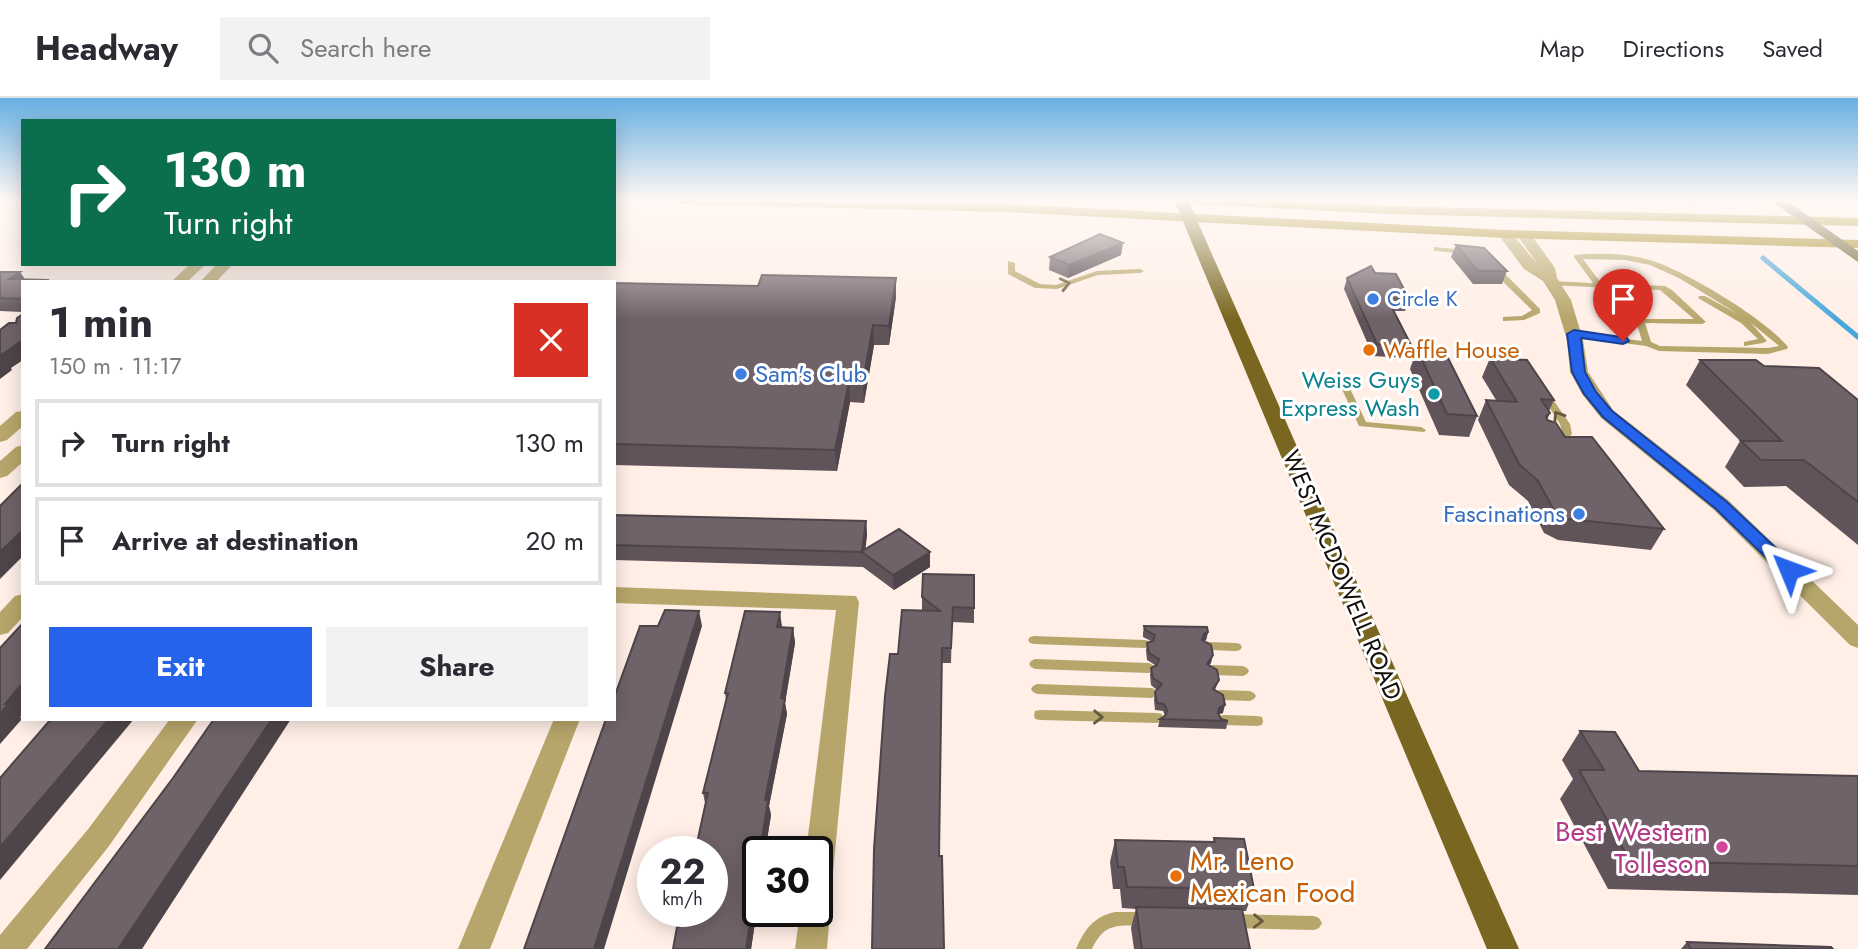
<!DOCTYPE html>
<meta charset="utf-8">
<style>
:root{--surface:#fff;--page:#f2f2f3;--text:#2b2b33;--muted:#7c7c81;--line:#e1e1e2;--accent:#2563eb}
body{margin:0;font-family:Jost,sans-serif;background:var(--page);color:var(--text);height:100vh;display:flex;flex-direction:column;font-size:26px;white-space:nowrap}
*{box-sizing:border-box;margin:0}
p{font-size:23px;color:var(--muted)}
.icon{flex:none;width:38px;height:38px;fill:none;stroke:currentColor;stroke-width:2;stroke-linecap:round;stroke-linejoin:round}
.map{position:relative;flex:1;overflow:hidden}
.details{position:absolute;left:21px;top:182px;width:595px;height:441px;display:flex;flex-direction:column;background:var(--surface);border-radius:0px;box-shadow:0 4px 18px #0003}
.details>*{flex:none}
.hud{position:absolute;left:21px;top:21px;width:595px;height:147px;border-radius:0px;box-shadow:0 4px 18px #0003;background:#0b6e4f;color:#fff;overflow:hidden}
.speed{position:absolute;left:637px;top:738px;display:flex;gap:14px;font-size:35px;font-weight:700;text-align:center}
.speed>*{display:grid;place-content:center;width:91px;height:91px;border-radius:50%;background:var(--surface);box-shadow:0 4px 18px #0003;line-height:1}
.speed small{font-size:18px;font-weight:400}
.speed .limit{border:4px solid #111;border-radius:10px;background:#fff;color:#111}
.pin{position:absolute;display:grid;place-items:center;width:60px;height:60px;color:#fff;margin:-72px -30px;border-radius:50% 50% 50% 0;rotate:-45deg;box-shadow:0 0 7px #0007}
.pin .icon{rotate:45deg}
.me{position:absolute;width:77px;margin:-38px;rotate:314deg;stroke-linejoin:round;filter:drop-shadow(0 0 5px #0008)}
.turn{display:flex;align-items:center;gap:24px;height:147px;padding:0 28px;font-size:32px}
.turn .icon{width:91px;height:91px;stroke-width:2.5}
.turn b{display:block;font-size:49px;line-height:60px}
.round{display:grid;place-items:center;flex:none;width:74px;height:74px;border-radius:0px;background:var(--page)}
.headline{display:flex;align-items:center;justify-content:space-between;height:119px;padding:0 28px}
h1{font-size:42px;font-weight:700;line-height:52px}
.cta{display:flex;gap:14px;margin-top:auto;padding:14px 28px}
.cta a{flex:1;height:80px;border-radius:0px;background:var(--accent);color:#fff;font-size:28px;font-weight:700;line-height:80px;text-align:center}
.cta a+a{background:var(--page);color:var(--text)}
ul{padding:0;list-style:none}
li{display:flex;align-items:center;gap:21px;height:88px;margin:0 14px 10px;padding:0 14px;border:4px solid var(--line);border-radius:0px}
li div{flex:1}
li b{display:block;font-size:26px}
li em{font-style:normal}
header{display:flex;align-items:center;gap:42px;box-sizing:border-box;height:98px;padding:0 35px;background:var(--surface);border-bottom:2px solid var(--line)}
header strong{font-size:33px}
nav{display:flex;gap:38px;margin-inline-start:auto;font-size:24px}
.search{width:490px;height:63px;background:var(--page);display:flex;align-items:center;gap:18px;box-sizing:border-box;padding:0 24px;border-radius:0px;color:var(--muted);font-size:26px}
.map>svg:first-child{display:block}
</style>
<header>
<strong>Headway</strong>
<div class="search"><svg class="icon" aria-label="search" viewBox="0 0 24 24"><circle cx="10" cy="10" r="6"/><path d="M15 15l6 6"/></svg>Search here</div>
<nav><a>Map</a><a>Directions</a><a>Saved</a></nav>
</header>
<div class="map">
<svg width="1858" height="851" viewBox="0 0 1858 851">
<rect width="100%" height="100%" fill="#ffefe7"/>
<g fill="none" stroke-linecap="round" stroke-linejoin="round">
<g stroke="#47a7db" stroke-width="5">
<path d="M1692,102L1696,105"/>
<path d="M1763,160L1858,239"/>
</g>
<g fill="#b7a66b" fill-rule="evenodd">
<path d="M1434,149L1466,152L1470,154L1466,156L1437,153H1434Z"/>
<path d="M1575,157C1598,155 1624,155 1646,161C1680,169 1766,221 1788,249L1787,251L1768,256L1659,253L1646,248L1571,238L1570,236L1574,234L1642,243L1636,223L1612,190L1549,187L1548,185L1552,183L1593,185L1574,159ZM1583,161L1625,162L1650,167L1679,180L1738,216L1705,198H1699L1698,200L1741,225L1758,241L1744,244V248L1763,245L1767,243L1751,225L1779,248L1768,250L1660,248L1651,244L1645,225L1702,226L1706,224L1672,192L1665,188L1601,185ZM1620,190L1660,192L1694,221H1642Z"/>
<path d="M1008,163L1015,165V173L1040,186L1056,187L1097,173L1140,171L1144,173L1140,175L1098,177L1057,191L1035,190L1008,176Z"/>
<path d="M1493,170H1499L1540,211V215L1524,222L1503,223V219L1522,218L1532,212L1493,174Z"/>
<path d="M1339,273L1343,276L1366,324L1421,329L1426,332L1424,334L1359,328L1335,276Z"/>
<path d="M1544,292L1547,293L1570,326L1572,336L1570,338L1550,343L1545,340L1547,338L1562,334L1560,326L1540,295Z"/>
<path d="M1034,538L1145,542L1149,543L1151,546L1149,549L1145,550L1034,546L1030,545L1028,542L1030,539Z"/>
<path d="M1208,544L1236,545L1240,546L1242,549L1240,552L1236,553L1208,552L1204,551L1202,548L1204,545Z"/>
<path d="M1035,561L1149,565L1153,567L1155,570L1153,573L1149,575L1035,571L1031,569L1029,566L1031,563Z"/>
<path d="M1213,567L1243,568L1247,570L1249,573L1247,576L1243,578L1213,577L1209,575L1207,572L1209,569Z"/>
<path d="M1037,586L1152,590L1156,592L1158,595L1156,598L1152,600L1037,596L1033,594L1031,591L1033,588Z"/>
<path d="M1219,592L1250,593L1254,595L1256,598L1254,601L1250,603L1219,602L1215,600L1213,597L1215,594Z"/>
<path d="M1040,612L1157,615L1162,616L1163,620L1162,624L1157,625L1040,622L1035,621L1034,617L1035,613Z"/>
<path d="M1224,617L1257,618L1262,619L1263,623L1262,627L1257,628L1224,627L1219,626L1218,622L1219,618Z"/>
<path d="M1115,814H1145L1150,816L1153,821L1150,826L1145,828C1119,827 1104,824 1092,851H1076C1085,831 1093,819 1115,814Z"/>
<path d="M1232,816L1314,818L1319,820L1322,825L1319,830L1314,832L1232,830L1227,828L1224,823L1227,818Z"/>
</g>
<g fill="#b7a66b" fill-rule="evenodd">
<path d="M1505,132L1510,133L1539,168L1517,137L1524,133L1529,134L1555,170L1557,180L1571,202L1583,242L1588,274L1613,312L1728,402L1858,527V550L1850,547L1714,412L1601,320L1582,296L1570,274L1567,242L1555,202L1543,183L1524,171L1500,139L1498,136Z"/>
<path d="M190,166H206L187,184H171Z"/>
<path d="M217,166H233L216,184H200Z"/>
<path d="M23,313V328L7,342L0,344V328L16,314Z"/>
<path d="M23,347V364L7,378L0,380V363L16,349Z"/>
<path d="M614,489L856,498L859,504L832,785L827,795L817,798V754H806L836,512L614,505Z"/>
<path d="M23,496V519L8,535L0,537V514L15,498Z"/>
<path d="M170,621H198L109,748L27,851H0V837L89,730Z"/>
<path d="M554,621H580L490,851H458Z"/>
<path d="M817,801L826,804L830,814L827,851H795L800,814H817Z"/>
</g>
<g fill="#99800d" fill-rule="evenodd">
<path d="M673,102L1004,106L1505,132L1858,142V150L1505,140L1004,114L680,106Z"/>
<path d="M1183,102H1272L1389,108L1858,120V128L1389,116L1190,106Z"/>
</g>
<path fill="#796620" fill-rule="evenodd" d="M1174,102H1188L1519,851H1487Z"/>
<path fill="#5e511e" fill-rule="evenodd" d="M1770,102H1786L1858,153V164Z"/>
</g>
<g fill="#60545a">
<path d="M1456,147L1507,173L1502,186H1473L1451,159Z"/>
<path d="M1121,157L1068,180L1049,172L1050,159Z"/>
<path d="M0,174H20L25,181L23,184V214L0,213Z"/>
<path d="M1375,175L1409,201L1405,213H1394L1411,247L1407,260L1373,258L1344,191L1347,180Z"/>
<path d="M614,185L896,199L889,247H874L864,305L850,304L837,373L614,367Z"/>
<path d="M1417,251L1477,318L1469,339L1439,337L1410,271Z"/>
<path d="M1490,260L1554,302L1549,313L1550,315L1547,322L1664,431L1651,452L1558,442L1544,435L1528,403L1509,387L1478,322L1486,302H1496L1482,279Z"/>
<path d="M1700,262L1764,268L1858,302V447L1786,388L1744,389L1725,369L1740,343L1686,287Z"/>
<path d="M614,417L866,423L867,437L865,451L930,454V469L894,492L863,469L614,462Z"/>
<path d="M922,499L974,510V525L952,524L951,565H942L939,758L944,851L898,556L922,513Z"/>
<path d="M1144,528L1208,534L1206,542L1204,543L1211,565L1209,567L1219,582L1215,592L1223,615L1218,616L1221,621L1228,623L1226,631L1158,629L1160,621L1165,618L1163,613L1155,612L1154,602L1155,594L1157,592L1151,587L1150,577L1151,570L1155,567L1147,562L1146,553L1147,545L1151,543L1143,539V535Z"/>
<path d="M782,529L793,530L795,545L785,605L787,616L769,708L771,717L765,754H758V805L751,851L679,829L705,705L703,695L726,602L725,595Z"/>
<path d="M1580,633L1639,673L1858,678V797L1608,791L1560,701L1573,681L1562,662Z"/>
<path d="M1214,740L1254,791L1246,813H1242L1250,851H1134L1131,830L1136,811L1122,810L1120,791H1113L1110,764L1115,742L1213,744Z"/>
<path d="M1687,844L1833,851H1681Z"/>
</g>
<g fill="#4e454a">
<path d="M1123,145L1121,157L1068,180L1069,167Z"/>
<path d="M20,174L26,184L9,181Z"/>
<path d="M896,180V199L889,247V228Z"/>
<path d="M873,227L874,247L864,305L863,284Z"/>
<path d="M23,242V262L11,270L12,272L0,281V258Z"/>
<path d="M849,284L850,304L837,373L835,352Z"/>
<path d="M866,423L867,437L865,455L862,454Z"/>
<path d="M23,432V458L0,481V454Z"/>
<path d="M930,454V469L894,492L893,477Z"/>
<path d="M699,513L702,528L604,851H594Z"/>
<path d="M780,514L782,529H777Z"/>
<path d="M793,530L795,545L785,605L787,616L769,708L771,717L765,754H760L765,702Z"/>
<path d="M1208,534L1206,542L1202,544L1204,536Z"/>
<path d="M1213,557L1211,565L1205,573L1207,566Z"/>
<path d="M23,585V616L20,619L22,621L0,646V616L5,606Z"/>
<path d="M1225,607L1223,615L1216,617L1219,610Z"/>
<path d="M109,621H134L0,782V749Z"/>
<path d="M272,621H291L142,851H118Z"/>
<path d="M758,771V805L751,851H746Z"/>
</g>
<g fill="#706269" stroke="#4e454a" stroke-width="2">
<path d="M1100,136L1123,145L1069,167L1050,159Z"/>
<path d="M1456,147L1484,150L1507,173H1478Z"/>
<path d="M1371,168L1375,175L1396,176L1409,201L1387,200L1411,247L1377,246L1347,180Z"/>
<path d="M0,174H20L9,181L49,182L45,184H23V199L20,201L0,200Z"/>
<path d="M762,177L896,180L889,228L873,227L863,284H849L835,352L614,346V185L758,188Z"/>
<path d="M23,216V242L0,258H3L0,260V232L9,225H16L17,220Z"/>
<path d="M1417,251L1444,252L1477,318L1447,316Z"/>
<path d="M1490,260L1527,262L1554,302L1541,301L1550,315L1546,318L1547,322L1556,325L1565,339H1592L1664,431L1568,421L1555,414L1538,383L1519,366L1486,302L1517,304Z"/>
<path d="M1700,262H1756L1764,268L1819,270L1858,302V404L1804,362H1761L1741,343H1782Z"/>
<path d="M23,385V432L0,454V408Z"/>
<path d="M614,417L866,423L862,453L899,431L930,454L893,477L862,454L614,447Z"/>
<path d="M923,476L974,477V510L953,509L951,550H942L939,758H942L944,851H872L874,751L885,598L890,556H898L902,512L940,513L922,499Z"/>
<path d="M665,512L699,513L594,851H524L606,621H614V600L640,528H658Z"/>
<path d="M745,513L780,514L777,529L793,530L781,600L785,601L765,702H768L760,754H758V771L746,851H673L677,829H679L683,814H712V754H695L708,695H703L728,595H725Z"/>
<path d="M23,525V585L5,606H8L0,616V550Z"/>
<path d="M1144,528L1207,529L1208,534L1204,536L1202,542L1211,547L1213,557L1207,566L1217,572L1219,582L1213,591L1223,597L1225,607L1219,610L1218,615L1221,621L1228,623L1160,621L1166,617L1167,612L1164,606L1157,605L1155,594L1162,586L1153,580L1151,570L1157,567L1159,561L1149,555L1147,545L1153,543L1155,537L1145,532Z"/>
<path d="M51,621H109L0,749V680Z"/>
<path d="M214,621H272L118,851H45L173,680Z"/>
<path d="M1580,633L1615,634L1639,673L1858,678V768L1630,763L1579,672H1604Z"/>
<path d="M1214,740L1244,741L1254,791L1127,789L1124,769H1118L1115,742L1215,744Z"/>
<path d="M1136,809L1242,811L1250,851H1142Z"/>
<path d="M1687,844L1831,849L1833,851H1691Z"/>
</g>
<defs><path id="oneway-chevron" d="M-2-3.5L2.5 0L-2 3.5" fill="none" stroke-width="1.6" stroke-linecap="round" stroke-linejoin="round" transform="scale(1.75)"/></defs>
<g stroke="#655a3c">
<use href="#oneway-chevron" transform="translate(1065 186) rotate(-13)"/>
<use href="#oneway-chevron" transform="translate(1558 318) rotate(-123)"/>
<use href="#oneway-chevron" transform="translate(1098 619) rotate(1)"/>
<use href="#oneway-chevron" transform="translate(1258 823) rotate(1)"/>
</g>
<linearGradient id="sky" x2="0" y2="1"><stop stop-color="#67afe3"/><stop offset="0.46" stop-color="#fff8f4"/><stop offset="1" stop-color="#fff8f4" stop-opacity="0"/></linearGradient>
<rect width="1858" height="221" fill="url(#sky)"/>
<path fill="#2563eb" stroke="#184099" stroke-width="2" d="M1574,232L1627,240L1629,243L1623,246L1581,240L1585,274L1596,294L1612,313L1727,404L1795,468L1797,472L1795,476H1783L1716,411L1603,319L1584,296L1572,274L1567,236Z"/>
<g fill="#3f7fe0" stroke="#fff" stroke-width="2.5">
<circle cx="1373" cy="201" r="7"/>
<circle cx="741" cy="276" r="7"/>
<circle cx="1579" cy="416" r="7"/>
</g>
<g fill="#e8710a" stroke="#fff" stroke-width="2.5">
<circle cx="1369" cy="252" r="7"/>
<circle cx="1176" cy="778" r="7"/>
</g>
<circle fill="#0f9aa8" stroke="#fff" stroke-width="2.5" cx="1434" cy="296" r="7"/>
<circle fill="#d1479c" stroke="#fff" stroke-width="2.5" cx="1722" cy="749" r="7"/>
<g text-anchor="middle" stroke-width="6" stroke-linejoin="round" paint-order="stroke">
<g font-size="21" fill="#366cbe" stroke="#fff" text-anchor="start">
<text x="1387" y="208">Circle K</text>
</g>
<g font-size="24" fill="#c56008" stroke="#fff" text-anchor="start">
<text x="1383" y="260">Waffle House</text>
</g>
<g font-size="24" fill="#366cbe" stroke="#fff" text-anchor="start">
<text x="755" y="284">Sam's Club</text>
<text x="1565" y="424" text-anchor="end">Fascinations</text>
</g>
<g font-size="24" fill="#0d838f" stroke="#fff" text-anchor="end">
<text x="1420" y="290">Weiss Guys<tspan x="1420" dy="28">Express Wash</tspan></text>
</g>
<g font-size="24" fill="#130e0c" stroke="#fff">
<text transform="translate(1342 477) rotate(67)" y="8">WEST MCDOWELL ROAD</text>
</g>
<g font-size="28" fill="#b23c85" stroke="#fff" text-anchor="end">
<text x="1708" y="743">Best Western<tspan x="1708" dy="32">Tolleson</tspan></text>
</g>
<g font-size="28" fill="#c56008" stroke="#fff" text-anchor="start">
<text x="1190" y="772">Mr. Leno<tspan x="1190" dy="32">Mexican Food</tspan></text>
</g>
</g>
</svg>
<div class="speed"><div>22<small>km/h</small></div><div class="limit">30</div></div>
<div class="pin" style="left:1623px;top:243px;background:#d93025"><svg class="icon" aria-label="arrive" viewBox="0 0 24 24"><path d="M6 21V4h12l-3 4 3 4H6"/></svg></div>
<svg class="me" style="left:1789px;top:472px" viewBox="-20 -20 40 40"><path d="M0-17L14 15 0 8-14 15z" fill="#2563eb" stroke="#fff" stroke-width="4"/></svg>
<div class="hud">
<div class="turn"><svg class="icon" aria-label="right" viewBox="0 0 24 24"><path d="M7 20v-9h11M14 6l5 5-5 5"/></svg><div><b>130 m</b>Turn right</div></div>
</div>
<section class="details">
<div class="headline"><div><h1>1 min</h1><p>150 m · 11:17</p></div><a class="round" style="background:#d93025;color:#fff"><svg class="icon" aria-label="close" viewBox="0 0 24 24"><path d="M6 6l12 12M18 6L6 18"/></svg></a></div>
<ul>
<li><svg class="icon" aria-label="right" viewBox="0 0 24 24"><path d="M7 20v-9h11M14 6l5 5-5 5"/></svg><div><b>Turn right</b></div><em>130 m</em></li>
<li><svg class="icon" aria-label="arrive" viewBox="0 0 24 24"><path d="M6 21V4h12l-3 4 3 4H6"/></svg><div><b>Arrive at destination</b></div><em>20 m</em></li>
</ul>
<div class="cta"><a>Exit</a><a>Share</a></div>
</section>
</div>
